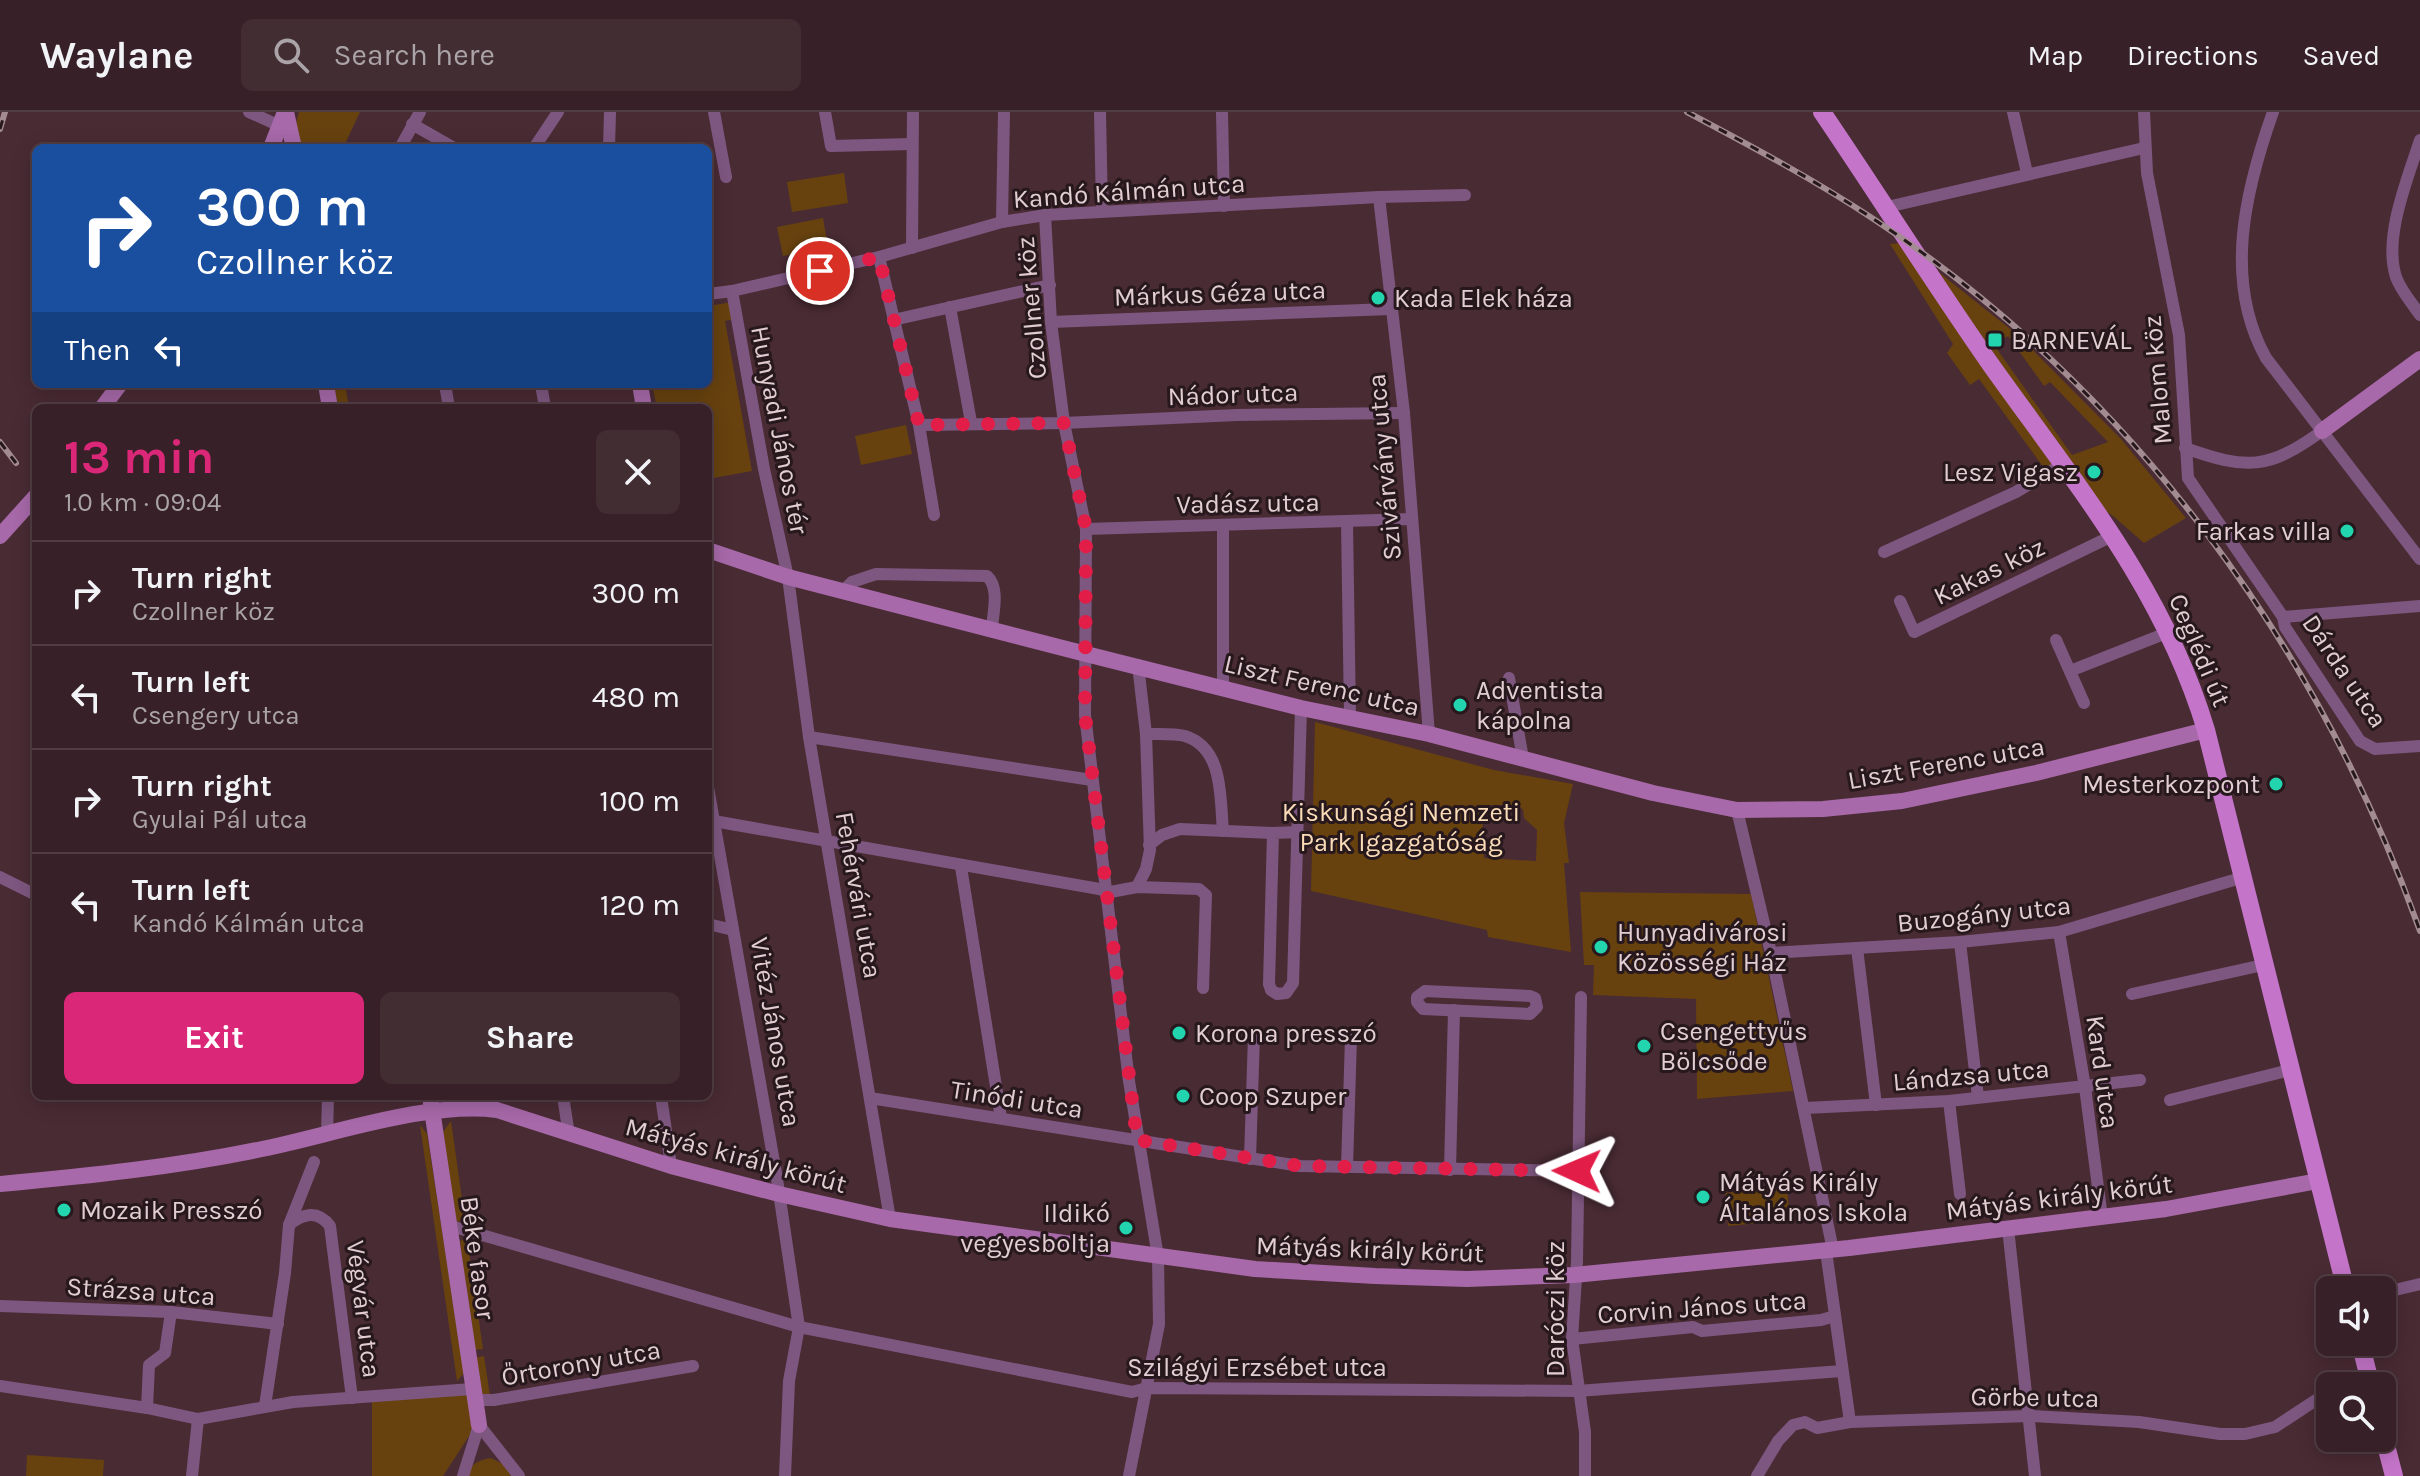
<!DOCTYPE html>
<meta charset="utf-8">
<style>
:root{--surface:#372027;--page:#422d33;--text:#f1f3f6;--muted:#aaa3a7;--line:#513e44;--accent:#db2777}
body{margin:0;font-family:Karla,sans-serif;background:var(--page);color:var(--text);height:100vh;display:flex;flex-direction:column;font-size:30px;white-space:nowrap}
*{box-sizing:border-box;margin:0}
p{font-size:26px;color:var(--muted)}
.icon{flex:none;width:44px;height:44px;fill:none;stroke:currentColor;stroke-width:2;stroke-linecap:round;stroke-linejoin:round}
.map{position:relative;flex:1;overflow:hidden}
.drawer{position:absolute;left:32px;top:292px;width:680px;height:696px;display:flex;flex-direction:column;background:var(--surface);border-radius:12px;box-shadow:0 4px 20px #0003,0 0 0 2px var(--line)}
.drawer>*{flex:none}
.top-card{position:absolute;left:32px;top:32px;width:680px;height:244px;border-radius:12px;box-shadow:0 4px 20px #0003,0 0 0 2px var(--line);background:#1a4fa0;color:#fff;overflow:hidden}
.controls{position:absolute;left:2316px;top:1164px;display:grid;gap:16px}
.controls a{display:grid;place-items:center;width:80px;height:80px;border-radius:12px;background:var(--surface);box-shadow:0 4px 20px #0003,0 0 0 2px var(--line);font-size:40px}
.pin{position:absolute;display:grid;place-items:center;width:68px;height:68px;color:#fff;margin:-34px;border:4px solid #fff;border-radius:50%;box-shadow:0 2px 8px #0007}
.me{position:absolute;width:88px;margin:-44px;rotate:271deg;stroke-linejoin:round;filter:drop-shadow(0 0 6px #0008)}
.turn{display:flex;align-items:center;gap:28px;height:168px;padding:0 32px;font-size:36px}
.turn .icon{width:104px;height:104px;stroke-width:2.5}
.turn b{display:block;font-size:56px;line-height:68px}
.then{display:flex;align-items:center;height:76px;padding:0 32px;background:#0003;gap:16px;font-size:30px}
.round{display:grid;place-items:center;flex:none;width:84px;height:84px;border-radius:12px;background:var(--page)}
.summary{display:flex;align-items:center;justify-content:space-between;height:136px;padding:0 32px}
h1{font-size:48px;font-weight:700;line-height:60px;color:var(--accent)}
.action{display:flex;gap:16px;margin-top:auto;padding:16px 32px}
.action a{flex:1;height:92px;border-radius:12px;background:var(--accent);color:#fff;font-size:32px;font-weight:700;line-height:92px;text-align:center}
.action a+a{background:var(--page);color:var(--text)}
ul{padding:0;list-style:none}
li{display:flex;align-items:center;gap:24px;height:104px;padding:0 32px;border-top:2px solid var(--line)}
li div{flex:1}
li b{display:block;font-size:30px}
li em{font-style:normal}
header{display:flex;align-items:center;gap:48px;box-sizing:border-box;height:112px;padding:0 40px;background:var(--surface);border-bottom:2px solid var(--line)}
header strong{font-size:38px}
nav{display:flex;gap:44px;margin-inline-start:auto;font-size:28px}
.search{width:560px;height:72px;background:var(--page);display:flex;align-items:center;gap:20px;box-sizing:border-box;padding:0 28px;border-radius:12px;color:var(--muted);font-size:30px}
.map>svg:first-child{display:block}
</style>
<header>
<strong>Waylane</strong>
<div class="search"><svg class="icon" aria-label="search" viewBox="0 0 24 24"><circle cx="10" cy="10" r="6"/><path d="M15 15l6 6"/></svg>Search here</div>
<nav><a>Map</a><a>Directions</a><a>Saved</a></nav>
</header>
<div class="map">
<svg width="2420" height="1364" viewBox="0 0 2420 1364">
<rect width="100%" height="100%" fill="#492b34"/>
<g fill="#67420f" fill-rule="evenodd">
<path d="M299,0H360L343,36H301L295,15Z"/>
<path d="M844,61L848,91L792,100L787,70Z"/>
<path d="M823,106L828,135L783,144L777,115Z"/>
<path d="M1902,131L2019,224L2121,327L2186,406L2144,431L2113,404L2044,356L1979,267L1970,273L1947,241L1953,232L1890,132ZM2008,224L2044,274L2050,270L2108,330L2072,343L1994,233Z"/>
<path d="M733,190L735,207L725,209L752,359L708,367V296H657L652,272H708V194Z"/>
<path d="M334,272H345L349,296H338Z"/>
<path d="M906,313L912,342L861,353L855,324Z"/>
<path d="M1315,610L1494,658L1573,672L1564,711L1569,751H1564L1571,840L1488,825L1487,818L1311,779ZM1482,693H1518L1523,698L1524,706L1537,718L1536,749L1484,746Z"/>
<path d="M1580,780L1751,782L1793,979L1697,987L1696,887L1593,883L1594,853H1584Z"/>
<path d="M451,1009L465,1108L455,1110L443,1020Z"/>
<path d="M420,1013L427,1022L464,1261L457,1269Z"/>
<path d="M1787,1075L1790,1108L1728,1114L1725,1081Z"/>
<path d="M467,1126L483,1237L472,1238L460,1129Z"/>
<path d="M484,1244L490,1284L481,1282L474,1246Z"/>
<path d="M470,1282L475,1315L443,1364H372V1290Z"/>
<path d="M27,1343L104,1348L103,1364H26Z"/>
<path d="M491,1346L505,1353L511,1364H467C471,1352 478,1348 491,1346Z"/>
</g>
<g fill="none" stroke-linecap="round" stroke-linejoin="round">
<g stroke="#7e5780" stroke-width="12">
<path d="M249,0L280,14"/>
<path d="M714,0L726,65"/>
<path d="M825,0L831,34L912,32"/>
<path d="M1100,0L1102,98"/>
<path d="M1222,0L1224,94"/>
<path d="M2013,0L2027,61"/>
<path d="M2144,0L2147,61L2179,223L2188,366L2283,505L2285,515L2360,629L2375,637L2420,634"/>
<path d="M2273,0C2245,79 2223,169 2266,246L2420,447"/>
<path d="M412,12L454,36"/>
<path d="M2420,28C2408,66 2383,125 2396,165C2401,179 2412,191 2420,203"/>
<path d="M400,36L420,0"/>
<path d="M534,36L558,0"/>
<path d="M609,36L610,0"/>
<path d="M1379,85L1404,301L1429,622"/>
<path d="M1887,95L2144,36"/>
<path d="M1045,103L1051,210L1064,311L1086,417L1085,603L1129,969L1158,1145L1159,1212L1129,1364"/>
<path d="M1002,110L1004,0"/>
<path d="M912,136L913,0"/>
<path d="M879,145L919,313L934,403"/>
<path d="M732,179L764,357L788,465L809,625L890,1107"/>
<path d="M708,182L732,179L879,145L1002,110L1045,103L1379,85L1465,83"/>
<path d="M950,195L971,310"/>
<path d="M893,208L1050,173"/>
<path d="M1051,210L1390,197"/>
<path d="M445,272L449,296"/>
<path d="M541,272L545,296"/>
<path d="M919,313L1064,311L1237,303L1404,301"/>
<path d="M2185,336C2247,358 2268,358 2322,319"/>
<path d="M1347,411L1350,605"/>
<path d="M1223,414V575"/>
<path d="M1086,417L1412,407"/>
<path d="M1884,440L2016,380L2063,352"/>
<path d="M843,479L852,470L876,462L987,464C1000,476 993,500 992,516"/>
<path d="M1900,489L1914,520L2112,424"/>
<path d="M2283,505L2420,494"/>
<path d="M2056,528L2084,591"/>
<path d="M2070,559L2169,520"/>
<path d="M1509,566L1523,647"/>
<path d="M1146,622C1158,622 1173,621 1185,624C1224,636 1220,687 1223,719"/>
<path d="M809,625L1092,668"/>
<path d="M708,675L777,1067L799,1215L789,1269L785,1364"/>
<path d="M1737,698L1771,841L1833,1138"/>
<path d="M708,708L1105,778"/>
<path d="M1298,720L1273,721L1269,872L1271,878L1277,882L1286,881L1293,871L1301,596"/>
<path d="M1149,733L1162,723L1180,717L1273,721"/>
<path d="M961,755L1001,1006"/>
<path d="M0,765L36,783"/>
<path d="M1137,775L1146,757L1150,738L1146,622L1138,553"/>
<path d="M1105,781L1137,775L1199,777L1206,783L1203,876"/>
<path d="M708,812L733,818"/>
<path d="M2059,820L2085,975L2102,1106"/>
<path d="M1960,830L1978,985"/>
<path d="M1857,836L1876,993"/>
<path d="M1771,841L1960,830L2059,820L2244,765"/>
<path d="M1425,879L1530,884L1535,886L1537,895L1530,902L1423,897L1417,890V885Z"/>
<path d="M2132,882L2263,853"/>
<path d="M1581,885L1577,1150L1572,1227L1585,1320V1364"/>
<path d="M563,984L569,1023"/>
<path d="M661,984L671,1054"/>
<path d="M870,986L1300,1054L1577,1059"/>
<path d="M2170,988L2290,958"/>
<path d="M1949,989L1960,1082"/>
<path d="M1805,996L1949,989L2140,968"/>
<path d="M327,1023L328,984"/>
<path d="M1250,1047L1254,924"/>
<path d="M1347,1055L1351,926"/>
<path d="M1450,1058L1454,898"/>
<path d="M289,1113C303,1101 318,1098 330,1114L352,1286"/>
<path d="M451,1114L799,1215L1132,1280L1147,1276L1578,1279L1842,1259"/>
<path d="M2008,1116L2035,1364"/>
<path d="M1826,1139L1850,1310"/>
<path d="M2382,1181L2420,1172"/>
<path d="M0,1194L171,1200L278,1212"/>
<path d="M1572,1227L1693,1215L1702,1219L1821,1208L1835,1204"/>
<path d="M0,1274L147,1296L198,1307L293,1290L472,1277"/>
<path d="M476,1288H494L693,1254"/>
<path d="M265,1294L285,1161L289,1113L314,1050"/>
<path d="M147,1296L149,1253L165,1241L171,1200"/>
<path d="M479,1313L519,1364"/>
<path d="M192,1364L198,1307"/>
<path d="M463,1364L479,1313"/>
<path d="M1757,1364L1778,1329L1793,1313L1805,1310L1817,1316L1850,1310L2030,1304L2139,1310L2220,1322H2245L2275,1315L2316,1288L2330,1285"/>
</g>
<g stroke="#a769a9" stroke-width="16">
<path d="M286,0L294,36"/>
<path d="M271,36L285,0"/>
<path d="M326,272L330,296"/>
<path d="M640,272L644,296"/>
<path d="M102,296L120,272"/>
<path d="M2322,319L2420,247"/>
<path d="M0,424L36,384"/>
<path d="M708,438L788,465L1086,542L1301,596L1429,622L1653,681L1737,698L1823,697L1902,689L2036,661L2206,618"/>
<path d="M430,984L479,1313"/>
<path d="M0,1072C87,1064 176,1055 262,1037C332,1023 427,989 497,998L671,1054L779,1082L890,1107L1255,1157L1375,1164L1467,1167L1574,1163L1849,1136L2166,1097L2318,1069"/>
</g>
<g stroke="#c575c9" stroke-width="18">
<path d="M1822,0C1879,84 1933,170 1991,253C2075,371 2164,477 2206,618L2346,1178"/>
<path d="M2360,1230L2371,1274"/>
<path d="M2382,1318L2394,1364"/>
</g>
<g stroke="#a38b92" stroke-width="6">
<g id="rail">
<path d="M1687,0C1751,34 1815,68 1875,108C2130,276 2318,533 2420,819"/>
<path d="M0,17L5,0"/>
<path d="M0,330L16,351"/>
</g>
</g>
<use href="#rail" stroke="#26181c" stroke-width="3" stroke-dasharray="9" stroke-linecap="butt"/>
</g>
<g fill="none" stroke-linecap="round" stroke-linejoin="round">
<path stroke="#e11d48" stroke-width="14" stroke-dasharray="0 25.2" d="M820,159L879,145L919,313L1064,311L1086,417L1085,603L1137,1028L1300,1054L1577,1059"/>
</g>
<g fill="#22d5af" stroke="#26181c" stroke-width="3">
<circle cx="1378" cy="186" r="8"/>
<rect x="1987" y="220" width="16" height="16" rx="4"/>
<circle cx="2094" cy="360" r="8"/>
<circle cx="2347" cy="419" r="8"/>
<circle cx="1460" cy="593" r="8"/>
<circle cx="2276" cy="672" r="8"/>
<circle cx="1601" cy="835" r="8"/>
<circle cx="1179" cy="921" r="8"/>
<circle cx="1644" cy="934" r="8"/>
<circle cx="1183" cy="984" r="8"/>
<circle cx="1703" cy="1085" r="8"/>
<circle cx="64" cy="1098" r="8"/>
<circle cx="1126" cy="1116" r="8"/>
</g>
<g text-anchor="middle" stroke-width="6" stroke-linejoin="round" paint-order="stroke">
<g font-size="26" fill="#e1cdd2" stroke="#26181c">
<text transform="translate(1129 79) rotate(-4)" y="9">Kandó Kálmán utca</text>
<text transform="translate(1220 181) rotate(-2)" y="9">Márkus Géza utca</text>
<text transform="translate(1031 196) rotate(-95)" y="9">Czollner köz</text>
<text transform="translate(2157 268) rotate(-95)" y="9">Malom köz</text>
<text transform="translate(1233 282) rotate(-2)" y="9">Nádor utca</text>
<text transform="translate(780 318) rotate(79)" y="9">Hunyadi János tér</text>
<text transform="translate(1384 355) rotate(-95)" y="9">Szivárvány utca</text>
<text transform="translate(1248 391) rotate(-1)" y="9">Vadász utca</text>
<text transform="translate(1989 459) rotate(-26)" y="9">Kakas köz</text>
<text transform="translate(2200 538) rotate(67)" y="9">Ceglédi út</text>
<text transform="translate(2345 559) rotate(56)" y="9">Dárda utca</text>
<text transform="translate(1322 573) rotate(13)" y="9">Liszt Ferenc utca</text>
<text transform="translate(1946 651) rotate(-10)" y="9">Liszt Ferenc utca</text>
<text transform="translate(859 783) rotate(80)" y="9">Fehérvári utca</text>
<text transform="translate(1984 802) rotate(-6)" y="9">Buzogány utca</text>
<text transform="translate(776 920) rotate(80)" y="9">Vitéz János utca</text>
<text transform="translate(2103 960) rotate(82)" y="9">Kard utca</text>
<text transform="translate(1971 963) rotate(-5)" y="9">Lándzsa utca</text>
<text transform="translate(1017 987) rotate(9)" y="9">Tinódi utca</text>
<text transform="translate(736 1043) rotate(15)" y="9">Mátyás király körút</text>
<text transform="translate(2059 1085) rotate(-7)" y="9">Mátyás király körút</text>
<text transform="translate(1370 1137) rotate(2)" y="9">Mátyás király körút</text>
<text transform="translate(478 1146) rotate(82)" y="9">Béke fasor</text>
<text transform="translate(141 1179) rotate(4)" y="9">Strázsa utca</text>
<text transform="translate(1702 1195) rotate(-4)" y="9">Corvin János utca</text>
<text transform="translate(364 1197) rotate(83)" y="9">Végvár utca</text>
<text transform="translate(1555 1197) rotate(-90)" y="9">Daróczi köz</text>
<text transform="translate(581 1251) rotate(-10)" y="9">Őrtorony utca</text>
<text x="1257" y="1264">Szilágyi Erzsébet utca</text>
<text transform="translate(2035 1285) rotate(1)" y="9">Görbe utca</text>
</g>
<g font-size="26" fill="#e1cdd2" stroke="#26181c" text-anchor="start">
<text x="1394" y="195">Kada Elek háza</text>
<text x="2011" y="237">BARNEVÁL</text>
<text x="2078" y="369" text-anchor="end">Lesz Vigasz</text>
<text x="2331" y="428" text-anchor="end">Farkas villa</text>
<text x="1476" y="587">Adventista<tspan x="1476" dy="30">kápolna</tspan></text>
<text x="2260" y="681" text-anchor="end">Mesterkozpont</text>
<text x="1617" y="829">Hunyadivárosi<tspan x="1617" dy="30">Közösségi Ház</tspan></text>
<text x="1660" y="928">Csengettyűs<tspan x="1660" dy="30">Bölcsőde</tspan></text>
<text x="1195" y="930">Korona presszó</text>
<text x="1199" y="993">Coop Szuper</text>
<text x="1719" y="1079">Mátyás Király<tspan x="1719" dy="30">Általános Iskola</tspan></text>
<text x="80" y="1107">Mozaik Presszó</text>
<text x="1110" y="1110" text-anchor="end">Ildikó<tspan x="1110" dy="30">vegyesboltja</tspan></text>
</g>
<g font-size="26" fill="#fadbb8" stroke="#26181c">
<text x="1401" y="709">Kiskunsági Nemzeti<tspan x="1401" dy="30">Park Igazgatóság</tspan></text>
</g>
</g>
</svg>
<div class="controls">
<a><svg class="icon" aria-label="sound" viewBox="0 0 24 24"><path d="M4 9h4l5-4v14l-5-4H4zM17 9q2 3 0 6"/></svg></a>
<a><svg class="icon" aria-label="search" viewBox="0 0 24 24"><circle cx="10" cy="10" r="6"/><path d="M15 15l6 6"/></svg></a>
</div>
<div class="pin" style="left:820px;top:159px;background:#d93025"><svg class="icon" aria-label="arrive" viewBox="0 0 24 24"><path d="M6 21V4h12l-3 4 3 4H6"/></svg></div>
<svg class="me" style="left:1577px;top:1059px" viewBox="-20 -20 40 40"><path d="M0-17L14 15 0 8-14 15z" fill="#e11d48" stroke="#fff" stroke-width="4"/></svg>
<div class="top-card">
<div class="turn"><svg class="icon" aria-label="right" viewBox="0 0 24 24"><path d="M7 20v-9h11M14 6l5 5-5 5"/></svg><div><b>300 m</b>Czollner köz</div></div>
<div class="then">Then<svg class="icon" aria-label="left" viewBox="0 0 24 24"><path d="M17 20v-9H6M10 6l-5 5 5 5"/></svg></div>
</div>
<section class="drawer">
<div class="summary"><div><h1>13 min</h1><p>1.0 km · 09:04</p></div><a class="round"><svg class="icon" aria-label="close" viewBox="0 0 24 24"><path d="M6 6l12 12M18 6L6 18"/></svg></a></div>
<ul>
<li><svg class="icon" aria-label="right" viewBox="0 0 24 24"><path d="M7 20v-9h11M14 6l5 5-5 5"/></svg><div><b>Turn right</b><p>Czollner köz</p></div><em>300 m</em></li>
<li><svg class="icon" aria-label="left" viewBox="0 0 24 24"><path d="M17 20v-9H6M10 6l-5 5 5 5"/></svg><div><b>Turn left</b><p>Csengery utca</p></div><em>480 m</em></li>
<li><svg class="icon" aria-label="right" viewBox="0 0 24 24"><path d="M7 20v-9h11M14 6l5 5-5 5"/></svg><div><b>Turn right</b><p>Gyulai Pál utca</p></div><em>100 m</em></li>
<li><svg class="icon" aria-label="left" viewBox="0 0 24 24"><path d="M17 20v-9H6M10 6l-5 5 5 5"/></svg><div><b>Turn left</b><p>Kandó Kálmán utca</p></div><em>120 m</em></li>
</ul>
<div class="action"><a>Exit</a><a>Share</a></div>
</section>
</div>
